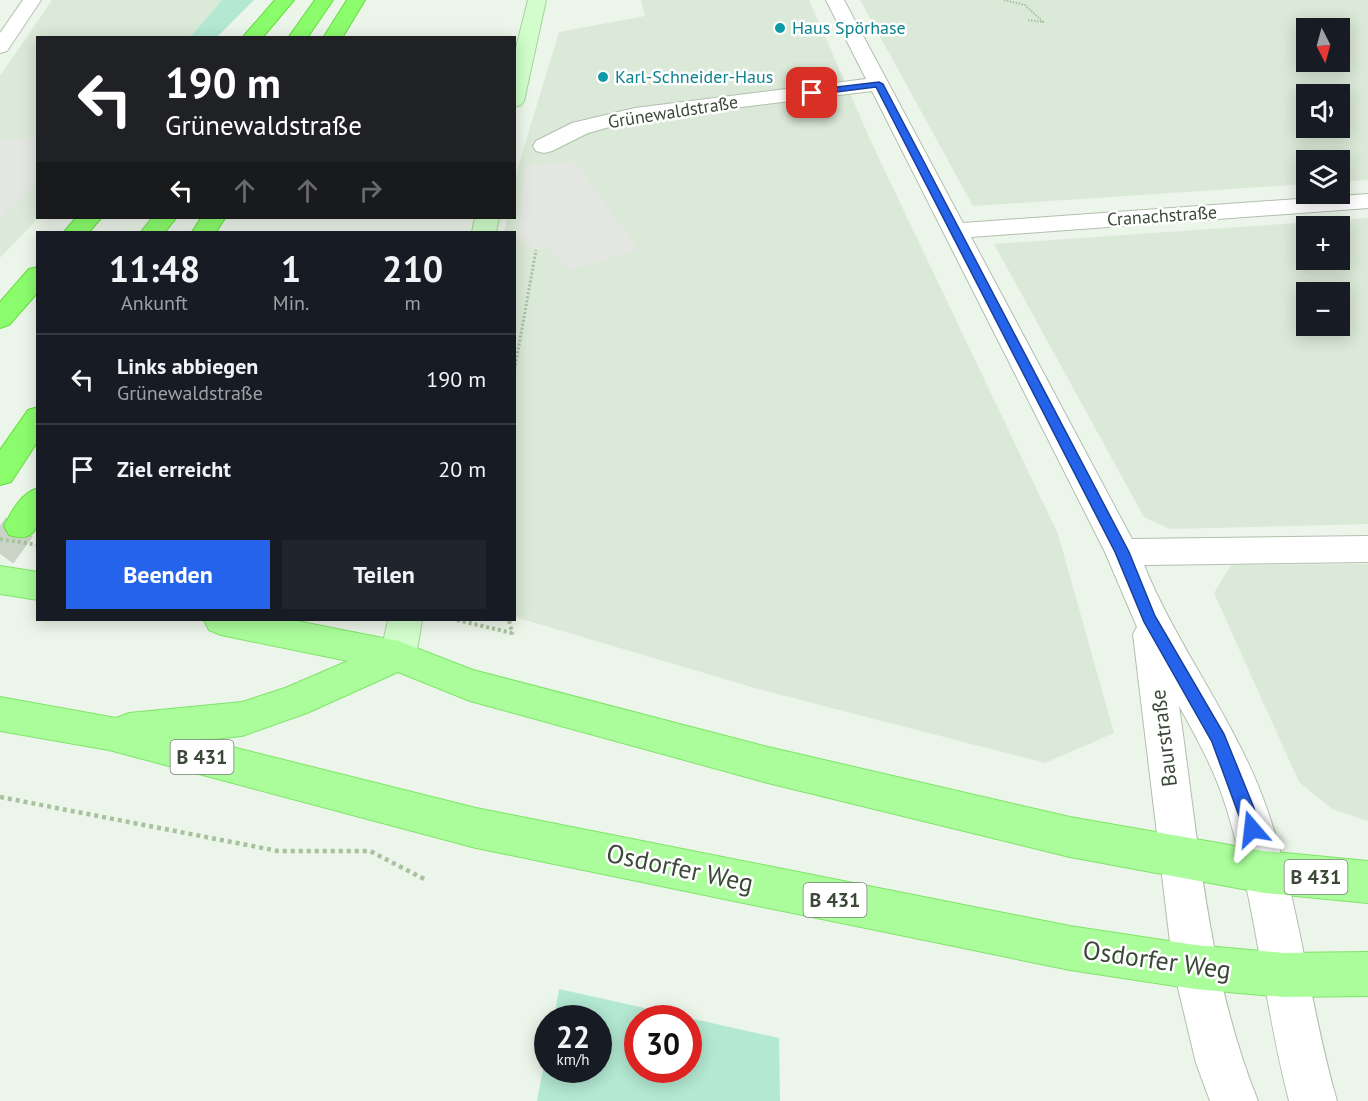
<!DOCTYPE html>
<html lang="de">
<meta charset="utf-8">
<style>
:root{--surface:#171b24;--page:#20242c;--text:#f1f3f6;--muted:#9ea1a6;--line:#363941;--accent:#2563eb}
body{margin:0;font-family:"PT Sans",sans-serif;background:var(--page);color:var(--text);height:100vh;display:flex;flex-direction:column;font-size:22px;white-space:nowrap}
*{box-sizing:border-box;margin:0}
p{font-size:20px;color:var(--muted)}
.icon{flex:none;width:33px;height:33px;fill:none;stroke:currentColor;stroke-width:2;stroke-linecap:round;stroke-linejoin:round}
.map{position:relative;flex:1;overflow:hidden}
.side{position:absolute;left:36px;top:231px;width:480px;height:390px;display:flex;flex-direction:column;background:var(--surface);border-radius:0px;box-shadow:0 3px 15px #0003}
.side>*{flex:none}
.top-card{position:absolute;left:36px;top:36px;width:480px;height:183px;border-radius:0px;box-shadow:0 3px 15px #0003;background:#202124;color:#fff;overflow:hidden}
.needle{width:39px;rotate:174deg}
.controls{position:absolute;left:1296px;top:18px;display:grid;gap:12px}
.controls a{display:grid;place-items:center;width:54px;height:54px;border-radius:0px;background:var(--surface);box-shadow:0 3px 15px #0003;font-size:30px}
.speed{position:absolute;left:534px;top:1005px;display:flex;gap:12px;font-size:30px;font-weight:700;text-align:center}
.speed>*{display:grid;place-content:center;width:78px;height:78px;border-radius:50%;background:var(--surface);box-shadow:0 3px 15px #0003;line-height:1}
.speed small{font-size:15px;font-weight:400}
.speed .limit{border:9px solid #d22;background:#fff;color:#111}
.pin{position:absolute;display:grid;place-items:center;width:51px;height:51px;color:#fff;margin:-26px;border-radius:12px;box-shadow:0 3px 9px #0006}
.me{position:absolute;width:66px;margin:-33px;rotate:343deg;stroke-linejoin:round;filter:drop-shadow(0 0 4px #0008)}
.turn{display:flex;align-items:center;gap:21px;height:126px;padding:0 30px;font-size:27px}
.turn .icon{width:78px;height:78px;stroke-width:2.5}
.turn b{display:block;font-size:42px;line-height:51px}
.lanes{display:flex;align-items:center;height:57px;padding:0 30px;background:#0003;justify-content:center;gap:30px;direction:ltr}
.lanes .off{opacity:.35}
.eta{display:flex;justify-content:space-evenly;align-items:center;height:102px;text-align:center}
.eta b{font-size:36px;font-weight:700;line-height:42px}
.primary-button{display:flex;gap:12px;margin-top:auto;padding:12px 30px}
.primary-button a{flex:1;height:69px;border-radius:0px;background:var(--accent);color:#fff;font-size:24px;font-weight:700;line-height:69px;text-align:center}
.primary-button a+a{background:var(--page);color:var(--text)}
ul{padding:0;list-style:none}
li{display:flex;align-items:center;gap:18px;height:90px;padding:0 30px;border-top:2px solid var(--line)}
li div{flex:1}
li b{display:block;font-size:22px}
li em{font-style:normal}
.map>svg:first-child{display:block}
</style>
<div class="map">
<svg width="1368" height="1101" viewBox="0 0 1368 1101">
<rect width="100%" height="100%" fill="#ecf5ea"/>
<g fill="#dbe9d8" fill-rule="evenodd">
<path d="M52,0H222L190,37L38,38V218L0,258V76Z"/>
<path d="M641,0H809L873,146L1058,534L1114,733L1045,763L758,689L515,617L514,232H504L507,218H514L515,183L518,167L559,32L645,16Z"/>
<path d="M860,0H1368V180L1340,182V160H1306V184L973,206ZM1340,28V62H1306V28ZM1340,94V128H1306V94Z"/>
<path d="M1368,218V524L1170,529L1144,517L994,244ZM1306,226H1340V260H1306ZM1306,292H1340V326H1306Z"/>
<path d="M1368,564V821L1332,809L1299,782L1214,593L1231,565Z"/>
</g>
<g fill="#b3e8d2" fill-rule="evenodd">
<path d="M222,0H254L217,37H190Z"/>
<path d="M559,989L779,1038L780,1101H537L547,1048L548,1070H598V1018H554ZM638,1018H688V1070H638Z"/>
</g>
<g fill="#e3e6e1">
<path d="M37,137V182L0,218V139Z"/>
<path d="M575,161L639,250L568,271L548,248L536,250L519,239L524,166Z"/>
</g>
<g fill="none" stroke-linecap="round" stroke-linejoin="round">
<path stroke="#c9d3c6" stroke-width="33" stroke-dasharray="33 16" stroke-linecap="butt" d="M0,554L20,526"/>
<g stroke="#b1c0ac" stroke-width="2">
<g id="street">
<path d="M23,0H41L7,51L0,53V33Z"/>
<path d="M826,0H844L963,223L1368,194V208L971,237L1132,539L1368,536V562L1144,565C1178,649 1237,722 1267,809C1300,903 1309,1005 1337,1101H1289C1264,1005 1256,905 1227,810C1216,773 1198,740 1179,706C1198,837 1208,978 1258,1101H1210L1196,1063L1173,967L1133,634L1137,627L1105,552L872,91L635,120L588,133L552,151L544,153L536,151L533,146L536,141L572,123L635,108L866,79Z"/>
</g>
</g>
<g stroke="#a2d49a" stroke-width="2">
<g id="secondary">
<path d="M528,0H546L524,101L521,105L514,107V56Z"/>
<path d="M475,218H499L496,232H472Z"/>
<path d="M388,620H422L416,656L411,667L398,671L385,667L380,656Z"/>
</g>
</g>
<g stroke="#7fe469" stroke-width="2">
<g id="primary">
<path d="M0,566L38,572V600L0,594Z"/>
<path d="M204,620H292L398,641L473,670L768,747L1070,817L1264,851L1368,861V903L1264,893L1070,857L768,783L470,701L398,672L307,713L242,736L204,740L476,808L1070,926L1195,945L1283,953L1368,952V996L1283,997L1195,989L1070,970L476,848L109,750L0,731V697L116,718L129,713L242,702L285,688L348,661L221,635L209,630Z"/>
</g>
</g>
<g stroke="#63dd3c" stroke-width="2">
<g id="highway">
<path d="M275,0H294L262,38H242Z"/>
<path d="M315,0H333L307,38H288Z"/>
<path d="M347,0H365L342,38H323Z"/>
<path d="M76,218H101L89,232H64Z"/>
<path d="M152,218H176L165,232H141Z"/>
<path d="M201,218H225L216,232H192Z"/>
<path d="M38,267V292L9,325L0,328V302L29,269Z"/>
<path d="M38,407V441L11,482L0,485V450L28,410Z"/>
<path d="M38,488C38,512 45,546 9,535L4,526C12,511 21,493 38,488Z"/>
</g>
</g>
<path stroke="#a6c29e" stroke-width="2" stroke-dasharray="1.5 1.5" stroke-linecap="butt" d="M1004,0L1025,5L1043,22L1028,20"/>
<path stroke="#a6c29e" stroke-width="3" stroke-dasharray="2 2" stroke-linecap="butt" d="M514,373L536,250"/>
<path stroke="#a6c29e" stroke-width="4" stroke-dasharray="3 3" stroke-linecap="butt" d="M457,620L512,633L509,620"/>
<path stroke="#a6c29e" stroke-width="4.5" stroke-dasharray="4 4" stroke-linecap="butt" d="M0,797L278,851H370L426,880"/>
<use href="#street" fill="#fff" fill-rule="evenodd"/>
<use href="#secondary" fill="#d1fecb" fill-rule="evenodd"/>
<use href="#primary" fill="#aafd9a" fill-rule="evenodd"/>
<use href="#highway" fill="#8bfd6d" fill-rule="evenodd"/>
<path stroke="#a6c29e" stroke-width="4" stroke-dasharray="3 3" stroke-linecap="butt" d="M0,539L38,545"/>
</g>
<path fill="#2563eb" stroke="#184099" stroke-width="1.5" d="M879,82L883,84L1129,552L1155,616L1224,734L1254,808L1260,829L1258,835L1252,837L1246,835L1212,742L1144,622L1115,552L876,87L812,95L808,93L812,90Z"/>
<g fill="#0f9aa8" stroke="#fff" stroke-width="2">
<circle cx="780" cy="28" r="6"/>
<circle cx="603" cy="77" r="6"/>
</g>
<g text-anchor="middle" stroke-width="5" stroke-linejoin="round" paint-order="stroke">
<g font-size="18" fill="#0d838f" stroke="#fff" text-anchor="start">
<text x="792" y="34">Haus Spörhase</text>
<text x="615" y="83">Karl-Schneider-Haus</text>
</g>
<g font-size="18" fill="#3c4938" stroke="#fff">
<text transform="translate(673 112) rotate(-9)" y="6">Grünewaldstraße</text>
<text transform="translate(1162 216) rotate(-4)" y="6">Cranachstraße</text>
</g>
<g fill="#fff" stroke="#768074" stroke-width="1.5">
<rect x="170.5" y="740" width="63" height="34" rx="4.5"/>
<rect x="1284.5" y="860" width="63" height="34" rx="4.5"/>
<rect x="803.5" y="883" width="63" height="34" rx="4.5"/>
</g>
<g font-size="20" font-weight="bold" fill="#3c4938">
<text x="202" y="764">B 431</text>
<text x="1316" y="884">B 431</text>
<text x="835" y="907">B 431</text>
</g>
<g font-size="21" fill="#3c4938" stroke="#fff">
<text transform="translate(1164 738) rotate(-97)" y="7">Baurstraße</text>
</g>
<g font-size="26" fill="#3c4938" stroke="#fff">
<text transform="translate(680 868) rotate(12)" y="9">Osdorfer Weg</text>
<text transform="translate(1157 960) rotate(8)" y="9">Osdorfer Weg</text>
</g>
</g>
</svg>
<div class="controls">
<a><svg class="needle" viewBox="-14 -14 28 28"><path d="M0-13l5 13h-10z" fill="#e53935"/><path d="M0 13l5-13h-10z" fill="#9ea1a6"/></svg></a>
<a><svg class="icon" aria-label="sound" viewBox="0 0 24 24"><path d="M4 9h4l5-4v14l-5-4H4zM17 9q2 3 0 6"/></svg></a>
<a><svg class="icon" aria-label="layers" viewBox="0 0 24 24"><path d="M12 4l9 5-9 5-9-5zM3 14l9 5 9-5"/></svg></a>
<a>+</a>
<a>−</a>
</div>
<div class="speed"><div>22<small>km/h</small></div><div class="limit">30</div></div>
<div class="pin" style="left:812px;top:93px;background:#d93025"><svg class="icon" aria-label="arrive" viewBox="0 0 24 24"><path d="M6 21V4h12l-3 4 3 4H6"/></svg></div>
<svg class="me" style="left:1252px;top:829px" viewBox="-20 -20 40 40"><path d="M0-17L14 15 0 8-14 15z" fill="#2563eb" stroke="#fff" stroke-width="4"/></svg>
<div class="top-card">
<div class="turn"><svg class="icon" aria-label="left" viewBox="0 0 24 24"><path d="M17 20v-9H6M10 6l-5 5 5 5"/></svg><div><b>190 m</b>Grünewaldstraße</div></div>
<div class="lanes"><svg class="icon" aria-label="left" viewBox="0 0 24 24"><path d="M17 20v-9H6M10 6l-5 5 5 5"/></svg><svg class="icon off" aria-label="ahead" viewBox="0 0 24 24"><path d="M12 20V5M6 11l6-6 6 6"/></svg><svg class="icon off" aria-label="ahead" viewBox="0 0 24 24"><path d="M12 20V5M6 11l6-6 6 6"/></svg><svg class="icon off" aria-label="right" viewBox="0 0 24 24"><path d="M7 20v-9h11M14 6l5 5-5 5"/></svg></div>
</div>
<section class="side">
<div class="eta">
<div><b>11:48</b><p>Ankunft</p></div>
<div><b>1</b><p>Min.</p></div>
<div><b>210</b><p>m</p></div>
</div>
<ul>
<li><svg class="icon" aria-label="left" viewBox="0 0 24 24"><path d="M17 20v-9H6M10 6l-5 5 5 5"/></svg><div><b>Links abbiegen</b><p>Grünewaldstraße</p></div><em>190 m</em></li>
<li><svg class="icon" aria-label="arrive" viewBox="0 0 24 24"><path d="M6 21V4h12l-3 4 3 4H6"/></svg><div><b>Ziel erreicht</b></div><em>20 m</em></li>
</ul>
<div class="primary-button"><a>Beenden</a><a>Teilen</a></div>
</section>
</div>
